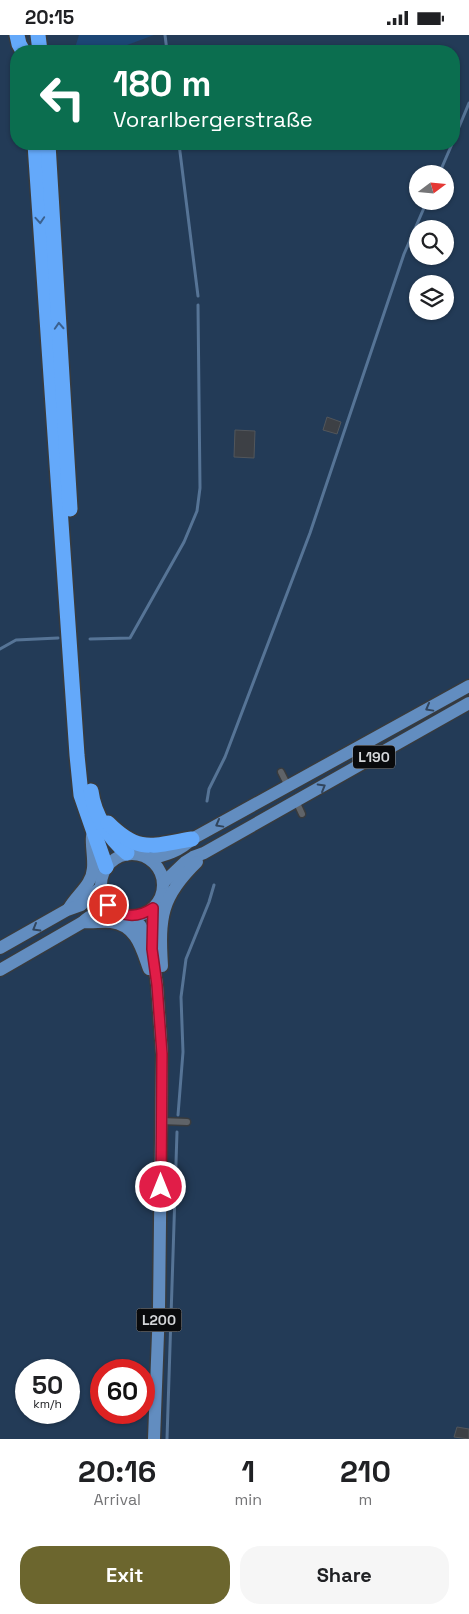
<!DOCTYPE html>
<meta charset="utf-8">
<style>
:root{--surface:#fff;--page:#f6f6f6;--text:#202124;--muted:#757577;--accent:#6c662e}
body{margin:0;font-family:"Space Grotesk",sans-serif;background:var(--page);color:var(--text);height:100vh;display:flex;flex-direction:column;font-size:19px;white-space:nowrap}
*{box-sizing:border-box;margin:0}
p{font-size:16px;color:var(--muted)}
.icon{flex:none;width:28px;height:28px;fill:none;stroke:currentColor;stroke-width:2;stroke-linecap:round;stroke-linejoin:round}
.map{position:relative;height:1404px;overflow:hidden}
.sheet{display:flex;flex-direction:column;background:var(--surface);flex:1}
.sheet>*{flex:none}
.hud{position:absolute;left:10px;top:10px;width:450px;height:105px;border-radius:20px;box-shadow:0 1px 4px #0004;background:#0b6e4f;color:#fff;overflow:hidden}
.needle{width:32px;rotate:74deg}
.fabs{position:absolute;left:409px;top:130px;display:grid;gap:10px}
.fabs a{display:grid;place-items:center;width:45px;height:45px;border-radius:50%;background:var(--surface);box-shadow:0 1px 4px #0004;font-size:25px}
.speed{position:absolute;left:15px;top:1324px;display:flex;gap:10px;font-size:25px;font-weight:700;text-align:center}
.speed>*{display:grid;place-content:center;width:65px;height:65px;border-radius:50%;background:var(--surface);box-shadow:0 1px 4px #0004;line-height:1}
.speed small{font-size:12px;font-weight:400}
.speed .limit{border:8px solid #d22;background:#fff;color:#111}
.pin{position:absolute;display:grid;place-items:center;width:42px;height:42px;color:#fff;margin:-21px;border:2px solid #fff;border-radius:50%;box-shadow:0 1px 5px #0007}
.me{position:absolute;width:55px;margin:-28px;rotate:0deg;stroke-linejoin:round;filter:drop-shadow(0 0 4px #0008)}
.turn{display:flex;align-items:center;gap:18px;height:105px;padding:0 20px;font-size:22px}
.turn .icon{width:65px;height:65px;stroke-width:2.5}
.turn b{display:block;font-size:35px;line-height:42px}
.eta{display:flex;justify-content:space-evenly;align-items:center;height:85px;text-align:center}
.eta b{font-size:30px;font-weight:800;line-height:35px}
.action{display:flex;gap:10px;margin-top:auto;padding:10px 20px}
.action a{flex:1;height:58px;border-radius:20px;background:var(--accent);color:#fff;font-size:20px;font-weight:800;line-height:58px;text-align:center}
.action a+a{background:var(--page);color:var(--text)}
.status{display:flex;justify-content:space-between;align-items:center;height:35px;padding:0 25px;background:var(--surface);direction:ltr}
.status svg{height:14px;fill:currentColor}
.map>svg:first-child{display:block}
</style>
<div class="status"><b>20:15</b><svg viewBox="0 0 49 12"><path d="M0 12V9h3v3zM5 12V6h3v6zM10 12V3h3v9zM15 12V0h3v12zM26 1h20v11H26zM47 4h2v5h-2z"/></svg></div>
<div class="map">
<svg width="469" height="1404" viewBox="0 0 469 1404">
<rect width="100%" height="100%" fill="#1d2024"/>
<path fill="#233b57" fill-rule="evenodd" d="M0,0H469V1404H0ZM16,16H454V109H16ZM418,139H445V166H418ZM418,194H445V221H418ZM418,249H445V276H418ZM26,1335H69V1378H26ZM101,1335H144V1378H101Z"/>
<path fill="#1c4675" d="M79,0H154L111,16H74Z"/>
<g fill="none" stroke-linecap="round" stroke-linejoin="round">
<g stroke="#567496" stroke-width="3">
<path d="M165,0L167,16"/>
<path d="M454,104L469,68"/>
<path d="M179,109L198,261"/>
<path d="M439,139L452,109"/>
<path d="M90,604L130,603L184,507L197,476L200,453L198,270"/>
<path d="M0,614L16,605L58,603"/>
<path d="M207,766L209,754L225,722L310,498L404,219L427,166"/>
<path d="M178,1080L183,1017L181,962L186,924L209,867L214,850"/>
<path d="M167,1404L177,1097"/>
</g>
</g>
<g fill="#3d4045" stroke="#52565b">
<path d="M327,382L341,387L337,399L323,395Z"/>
<path d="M235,395L255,396L254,423L234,422Z"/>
<path d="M457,1392L469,1394V1404L454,1402Z"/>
</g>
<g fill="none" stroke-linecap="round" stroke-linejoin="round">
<g stroke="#383b3e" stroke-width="9">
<g id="lane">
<path d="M281,737L288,751"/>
<path d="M296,766L302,779"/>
<path d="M161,1086L187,1087"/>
</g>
</g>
<g stroke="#383b3e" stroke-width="15">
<g id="primary">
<circle cx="132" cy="850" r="31"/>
<path d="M150,824C166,820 180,816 192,804L469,651"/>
<path d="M163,848L185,827L193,822L204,818L469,668"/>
<path d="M69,873C77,859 92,850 93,833C94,822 91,811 92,801"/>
<path d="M153,873L152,914L157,950L162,1019L159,1273L154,1404"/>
<path d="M128,881L140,890L151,912"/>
<path d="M83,887C93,888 102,886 111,887C137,890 142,915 149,934"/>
<path d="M0,913L67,875L81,870L100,853"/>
<path d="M162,931C159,882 161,862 197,827"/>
<path d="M0,935L83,887C92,878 102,877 114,875"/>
</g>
</g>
<g stroke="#383b3e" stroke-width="18">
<g id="highway">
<path d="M17,0L19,9L23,16"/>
<path d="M38,0L40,16"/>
<path d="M35,109L77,720L81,760L106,832"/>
<path d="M48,109L70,474"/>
<path d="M91,756C94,780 109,803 127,818"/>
<path d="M108,788C140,820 153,810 192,804"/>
</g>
</g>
<use href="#lane" stroke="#5f6368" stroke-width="6"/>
<use href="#primary" stroke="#628dc0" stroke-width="12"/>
<use href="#highway" stroke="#64a9fa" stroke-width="15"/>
</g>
<defs><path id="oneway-chevron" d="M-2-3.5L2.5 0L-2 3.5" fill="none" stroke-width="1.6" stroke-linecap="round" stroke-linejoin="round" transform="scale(1.25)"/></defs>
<g stroke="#3b618f">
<use href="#oneway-chevron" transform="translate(40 185) rotate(86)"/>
<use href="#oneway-chevron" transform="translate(59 291) rotate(-93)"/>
</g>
<g stroke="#31455d">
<use href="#oneway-chevron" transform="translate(429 673) rotate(151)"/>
<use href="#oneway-chevron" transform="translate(322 752) rotate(-30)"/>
<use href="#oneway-chevron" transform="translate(219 789) rotate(151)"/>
<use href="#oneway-chevron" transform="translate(36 893) rotate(150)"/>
</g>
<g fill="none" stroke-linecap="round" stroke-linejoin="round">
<g stroke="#92132f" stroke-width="12">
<path id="route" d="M108,870C123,882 136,884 153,873L152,914L157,950L162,1019L161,1152"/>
</g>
<use href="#route" stroke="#e11d48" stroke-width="9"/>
</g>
<g text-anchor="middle" stroke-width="5" stroke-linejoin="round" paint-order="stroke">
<g fill="#090a0c" stroke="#97999c" stroke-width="1">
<rect x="353" y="710.5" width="42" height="23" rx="4"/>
<rect x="136.5" y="1273.5" width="45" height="23" rx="4"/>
</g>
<g font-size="14" font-weight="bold" fill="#d4d6d9">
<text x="374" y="727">L190</text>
<text x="159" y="1290">L200</text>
</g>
</g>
</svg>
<div class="fabs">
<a><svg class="needle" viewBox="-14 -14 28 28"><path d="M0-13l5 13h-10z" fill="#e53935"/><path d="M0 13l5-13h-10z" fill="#757577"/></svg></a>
<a><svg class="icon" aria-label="search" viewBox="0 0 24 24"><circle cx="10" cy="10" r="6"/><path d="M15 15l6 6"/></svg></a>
<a><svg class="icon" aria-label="layers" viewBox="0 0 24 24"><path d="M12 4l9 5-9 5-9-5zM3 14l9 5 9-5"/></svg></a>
</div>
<div class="speed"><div>50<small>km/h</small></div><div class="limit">60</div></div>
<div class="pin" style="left:108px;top:870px;background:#d93025"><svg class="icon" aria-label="arrive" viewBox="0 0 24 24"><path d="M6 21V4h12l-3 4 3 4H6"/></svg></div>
<svg class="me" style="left:161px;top:1152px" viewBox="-20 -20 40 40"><circle r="17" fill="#e11d48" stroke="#fff" stroke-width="3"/><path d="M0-11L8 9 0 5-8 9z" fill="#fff"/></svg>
<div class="hud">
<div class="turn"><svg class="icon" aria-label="left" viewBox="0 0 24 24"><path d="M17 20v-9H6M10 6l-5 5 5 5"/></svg><div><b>180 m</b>Vorarlbergerstraße</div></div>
</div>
</div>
<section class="sheet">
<div class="eta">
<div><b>20:16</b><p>Arrival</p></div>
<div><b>1</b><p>min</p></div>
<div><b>210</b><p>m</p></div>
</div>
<div class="action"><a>Exit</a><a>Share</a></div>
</section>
